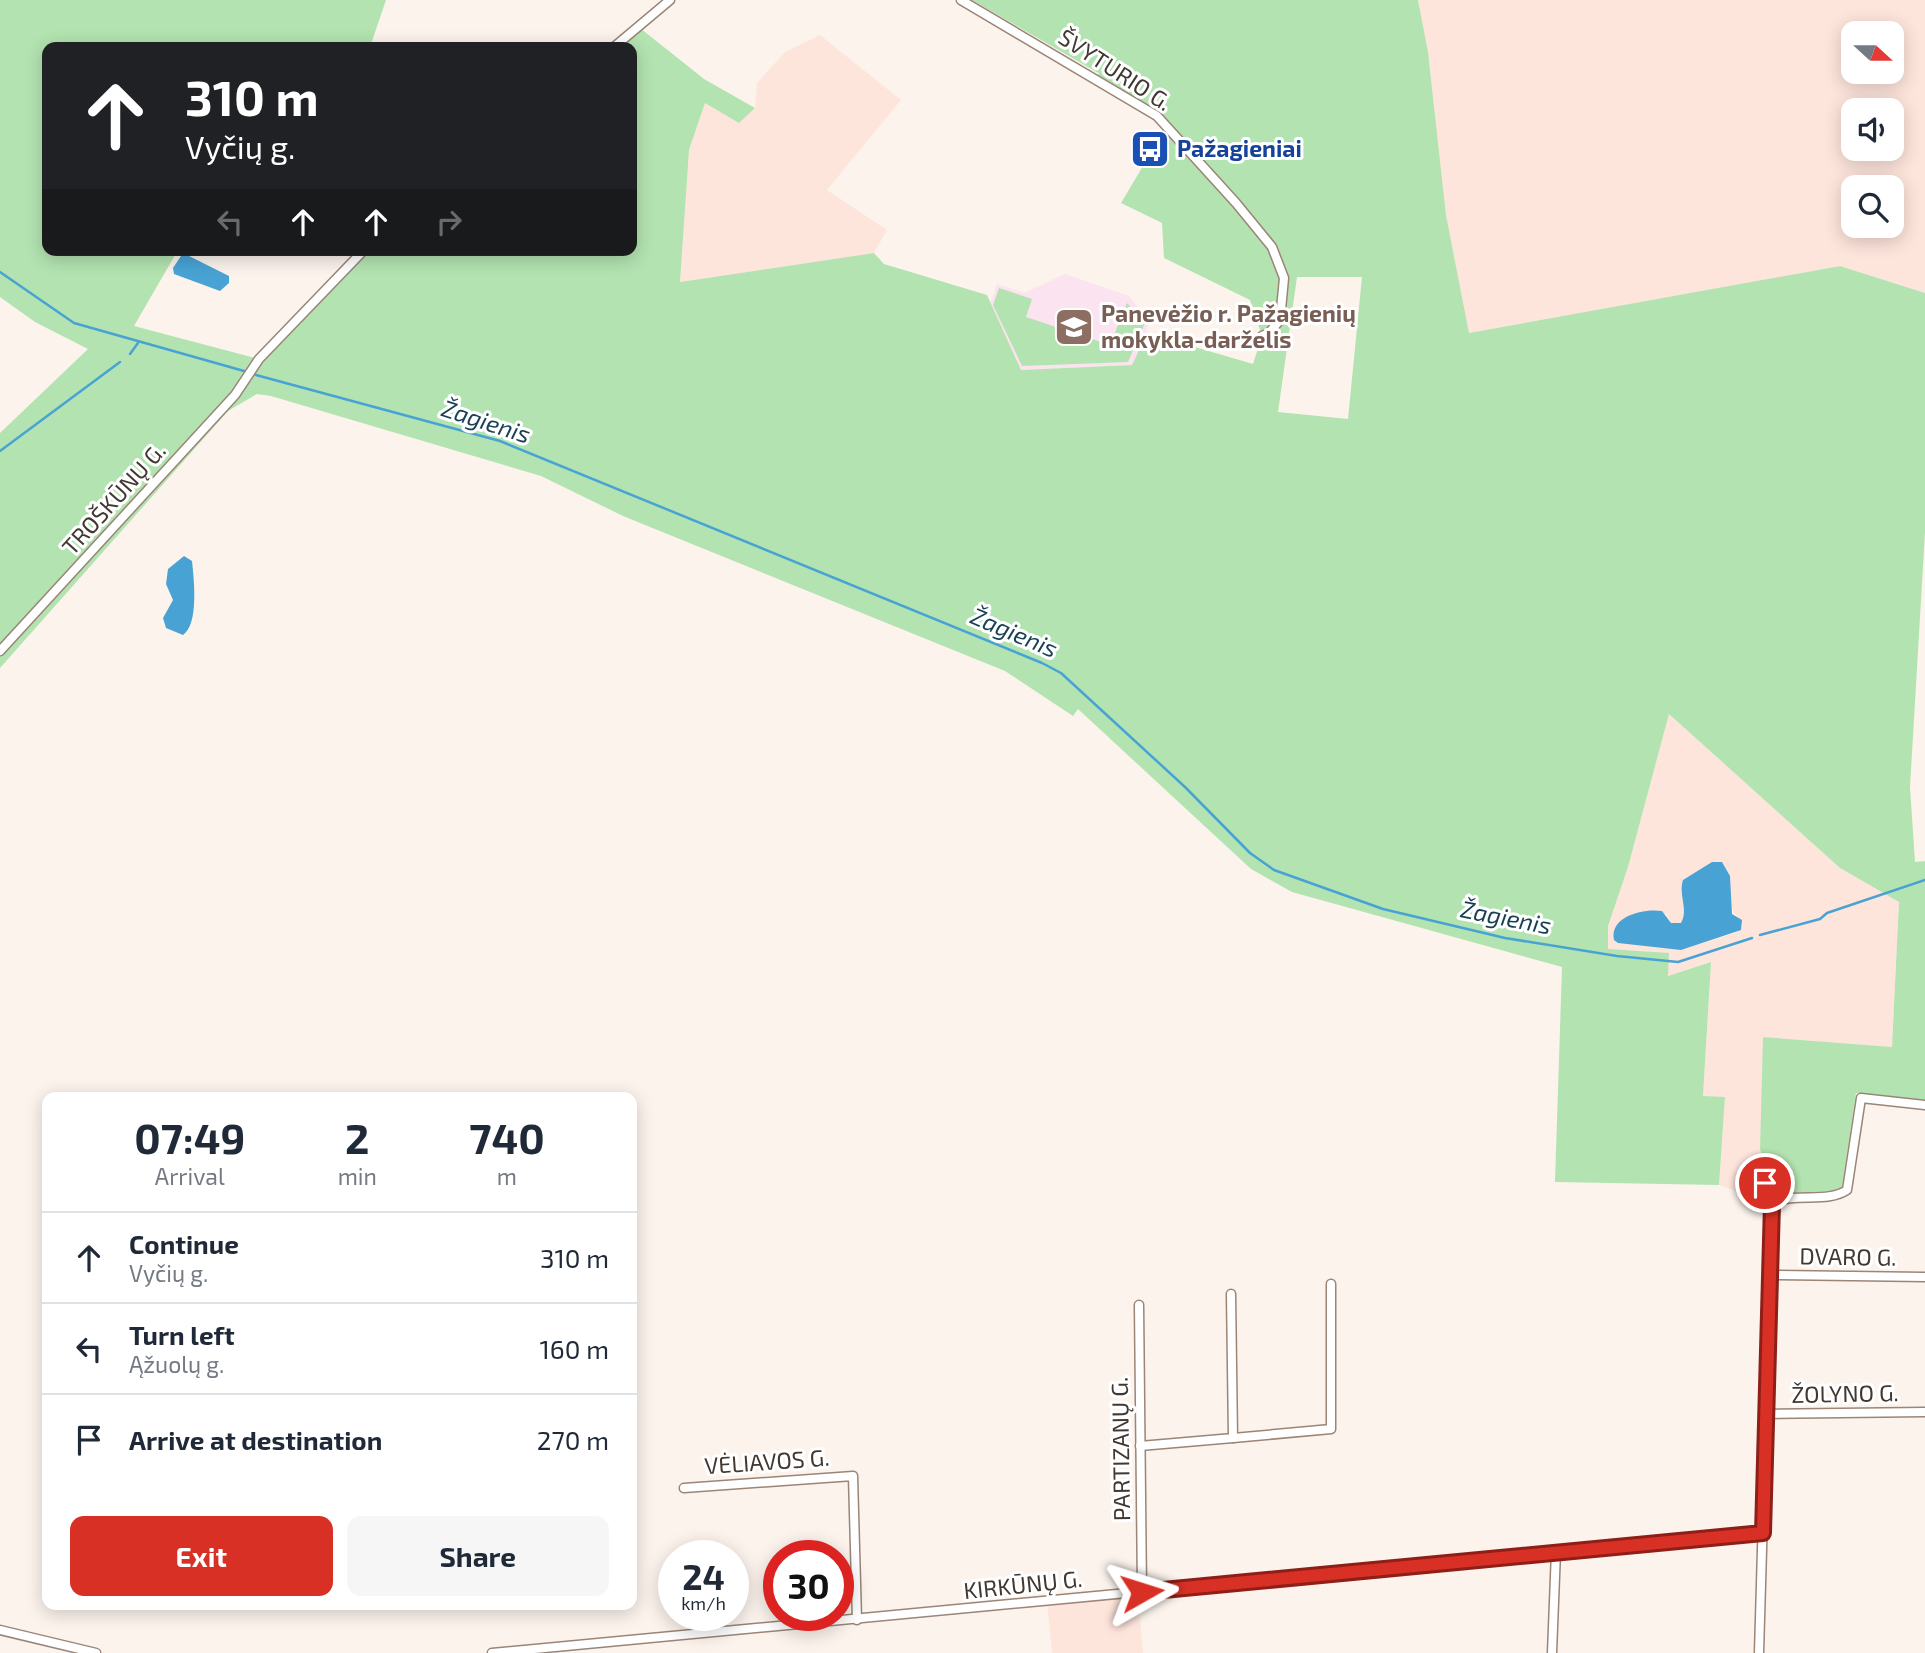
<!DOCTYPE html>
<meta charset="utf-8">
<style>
:root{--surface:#fff;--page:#f6f6f7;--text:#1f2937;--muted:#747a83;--line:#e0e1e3;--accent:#d93025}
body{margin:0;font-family:"Exo 2",sans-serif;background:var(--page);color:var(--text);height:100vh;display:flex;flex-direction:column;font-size:26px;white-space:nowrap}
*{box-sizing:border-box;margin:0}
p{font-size:23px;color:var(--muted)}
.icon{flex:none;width:38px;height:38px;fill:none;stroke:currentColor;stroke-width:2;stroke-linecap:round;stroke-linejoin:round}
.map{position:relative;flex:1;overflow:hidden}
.panel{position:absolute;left:42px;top:1092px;width:595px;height:518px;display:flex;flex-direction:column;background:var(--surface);border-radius:14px;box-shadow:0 4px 18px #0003}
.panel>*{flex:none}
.top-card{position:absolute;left:42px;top:42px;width:595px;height:214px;border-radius:14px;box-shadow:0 4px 18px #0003;background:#202124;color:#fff;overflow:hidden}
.needle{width:46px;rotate:111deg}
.controls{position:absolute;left:1841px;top:21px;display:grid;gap:14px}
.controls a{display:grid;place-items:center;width:63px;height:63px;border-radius:14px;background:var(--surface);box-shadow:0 4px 18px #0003;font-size:35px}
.speed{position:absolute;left:658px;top:1540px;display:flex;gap:14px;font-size:35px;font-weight:700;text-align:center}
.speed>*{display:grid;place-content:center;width:91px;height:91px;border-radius:50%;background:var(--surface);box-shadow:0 4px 18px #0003;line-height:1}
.speed small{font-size:18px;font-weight:400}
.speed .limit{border:10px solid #d22;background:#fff;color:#111}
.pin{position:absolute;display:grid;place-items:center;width:60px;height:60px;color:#fff;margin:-30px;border:4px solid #fff;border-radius:50%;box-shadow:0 2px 7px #0007}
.me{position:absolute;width:77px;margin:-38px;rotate:84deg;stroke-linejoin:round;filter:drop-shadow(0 0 5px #0008)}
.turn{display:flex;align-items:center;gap:24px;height:147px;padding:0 28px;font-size:32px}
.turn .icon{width:91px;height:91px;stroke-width:2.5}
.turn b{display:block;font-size:49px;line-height:60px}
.lanes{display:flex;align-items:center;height:66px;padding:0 28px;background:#0003;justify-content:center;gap:35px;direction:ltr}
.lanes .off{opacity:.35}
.eta{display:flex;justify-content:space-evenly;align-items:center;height:119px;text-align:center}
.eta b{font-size:42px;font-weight:700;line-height:49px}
.action{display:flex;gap:14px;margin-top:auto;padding:14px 28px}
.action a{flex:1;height:80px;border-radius:14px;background:var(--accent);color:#fff;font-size:28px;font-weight:700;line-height:80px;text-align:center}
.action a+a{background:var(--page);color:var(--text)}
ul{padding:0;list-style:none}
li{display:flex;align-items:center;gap:21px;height:91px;padding:0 28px;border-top:2px solid var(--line)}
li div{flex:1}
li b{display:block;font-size:26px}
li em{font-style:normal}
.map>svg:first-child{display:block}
</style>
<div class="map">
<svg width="1925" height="1653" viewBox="0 0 1925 1653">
<rect width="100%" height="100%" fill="#fcf3ed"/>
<g fill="#fee5dc" fill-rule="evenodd">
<path d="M1418,0H1925V293L1840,266L1469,333L1446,215L1428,52ZM1853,33H1892V72H1853ZM1853,110H1892V149H1853ZM1853,187H1892V226H1853Z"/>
<path d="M820,35L901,100L827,190L887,230L874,253L680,282L689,150L705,103L755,108L757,83L785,52Z"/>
<path d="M1669,714L1840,868L1899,902L1892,1047L1763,1037V1163L1769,1177L1770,1204L1719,1185L1725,1098L1703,1096L1711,963L1667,976L1608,949V926L1628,867ZM1681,890L1731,907L1743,926L1735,933L1681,950L1617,924L1633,914H1666L1671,923H1681L1685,915Z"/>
<path d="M1138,1593L1143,1653H1052L1047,1602Z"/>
</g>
<path fill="#fbe3ef" d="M1065,274L1129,296L1148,320L1147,333L1132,365L1020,370L990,304L997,284L1024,293Z"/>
<g fill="#b3e3b1" fill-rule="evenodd">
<path d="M0,0H386L370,47H47V250H178L134,326L259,359L369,250H632V47H617L640,28L704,79L755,108L739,123L705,103L689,150L680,282L874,253L884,264L987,295L1021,370L1132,365L1147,333L1253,364L1262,336L1250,300L1164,258L1162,223L1121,203L1162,134L1163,122L1090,75L1100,74L972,0H1418L1428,52L1446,215L1469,333L1840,266L1925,293V532L1910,787L1915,862L1925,861V1102L1856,1093L1842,1187L1831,1192L1770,1193L1769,1177L1760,1149L1763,1037L1892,1047L1899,902L1840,868L1669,714L1628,867L1608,926V949L1669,953L1668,976L1711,962L1703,1096L1725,1097L1719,1185L1555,1182L1562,967L1292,892L1251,869L1078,709L1073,716L1005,671L623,516L541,476L271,396L257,394L228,411L0,668V433L88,349L35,322L0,297ZM1297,277H1362L1348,419L1278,412Z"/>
<path d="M999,288L1032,299L1026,317L1110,345L1127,303L1145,323L1128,362L1022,366L993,305Z"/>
</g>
<g fill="#48a3d4">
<path d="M183,253L229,276V283L220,291L174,274L173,268Z"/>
<path d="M184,556L192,561C194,580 199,624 183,635L166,628L163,618L173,600L166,584L168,569Z"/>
<path d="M1712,862H1722L1730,876L1732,914L1742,920L1741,930L1681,950L1618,943L1614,940C1609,916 1644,908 1662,911L1671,923H1681C1689,910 1678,895 1683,880Z"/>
</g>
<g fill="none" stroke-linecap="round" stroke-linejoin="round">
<g stroke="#48a3d4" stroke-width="2.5">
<path d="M0,272L74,323L244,371"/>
<path d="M130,354L138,343"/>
<path d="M256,375L500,441L1042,663L1061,673L1185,787L1250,853L1274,870L1383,909L1505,938L1617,956L1678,962L1752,938"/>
<path d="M0,451L120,362"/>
<path d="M1760,935L1820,919L1827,913L1925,880"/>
</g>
<g stroke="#9a8577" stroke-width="11">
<g id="minor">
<path d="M961,0L1157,116L1236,203L1272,247L1284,278L1280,320L1269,333L1262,336"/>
<path d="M614,47L670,0"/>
<path d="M0,651L235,395L259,359L364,250"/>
<path d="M1757,1161L1772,1204L1759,1653"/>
<path d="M1772,1204C1795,1191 1826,1204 1847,1190L1861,1098L1925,1105"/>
<path d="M1770,1275L1925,1277"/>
<path d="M1139,1305L1142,1592"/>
<path d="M1765,1414L1925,1412"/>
<path d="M1233,1438L1331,1429V1284"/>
<path d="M1140,1446L1233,1438L1231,1294"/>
<path d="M684,1488L853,1476L857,1620"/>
<path d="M0,1630L96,1653"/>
<path d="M492,1653L1763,1533"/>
<path d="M1552,1653L1556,1551"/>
</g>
</g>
<use href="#minor" stroke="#fff" stroke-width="8"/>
</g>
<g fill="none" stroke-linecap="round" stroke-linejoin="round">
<g stroke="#8d1f18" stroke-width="18">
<path id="route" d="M1142,1592L1763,1533L1772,1204L1765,1183"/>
</g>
<use href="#route" stroke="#d93025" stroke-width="12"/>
</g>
<defs>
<g id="bus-square" transform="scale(2.0125)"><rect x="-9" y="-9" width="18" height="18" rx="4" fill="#1a4fb4" stroke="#fff"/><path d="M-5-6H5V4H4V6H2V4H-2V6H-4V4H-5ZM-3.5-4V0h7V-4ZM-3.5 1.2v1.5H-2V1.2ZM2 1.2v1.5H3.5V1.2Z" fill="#fff"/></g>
<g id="school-square" transform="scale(2.0125)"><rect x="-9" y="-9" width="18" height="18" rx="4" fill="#8d6e63" stroke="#fff"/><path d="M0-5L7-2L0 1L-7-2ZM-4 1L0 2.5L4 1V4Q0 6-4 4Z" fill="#fff"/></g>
</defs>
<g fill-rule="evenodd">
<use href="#bus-square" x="1150" y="149"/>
<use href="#school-square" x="1074" y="327"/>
</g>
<g text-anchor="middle" stroke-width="6" stroke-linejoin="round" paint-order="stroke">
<g font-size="23" fill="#413832" stroke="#fff">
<text transform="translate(1115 70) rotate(33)" y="8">ŠVYTURIO G.</text>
<text transform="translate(114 499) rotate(-48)" y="8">TROŠKŪNŲ G.</text>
<text transform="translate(1848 1257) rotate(1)" y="8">DVARO G.</text>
<text transform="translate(1845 1394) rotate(-1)" y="8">ŽOLYNO G.</text>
<text transform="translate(1121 1449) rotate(-91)" y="8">PARTIZANŲ G.</text>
<text transform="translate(767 1462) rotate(-4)" y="8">VĖLIAVOS G.</text>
<text transform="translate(1023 1585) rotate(-6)" y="8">KIRKŪNŲ G.</text>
</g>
<g font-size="23" font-weight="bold" fill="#164399" stroke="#fff" text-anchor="start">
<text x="1177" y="157">Pažagieniai</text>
</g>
<g font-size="23" font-weight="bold" fill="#785e54" stroke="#fff" text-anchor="start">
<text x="1101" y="322">Panevėžio r. Pažagienių<tspan x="1101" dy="26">mokykla-darželis</tspan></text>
</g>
<g font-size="24" font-style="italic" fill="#183f54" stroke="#fff">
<text transform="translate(486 422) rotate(18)" y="8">Žagienis</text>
<text transform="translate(1014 633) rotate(23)" y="8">Žagienis</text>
<text transform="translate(1506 918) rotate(11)" y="8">Žagienis</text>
</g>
</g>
</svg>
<div class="controls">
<a><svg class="needle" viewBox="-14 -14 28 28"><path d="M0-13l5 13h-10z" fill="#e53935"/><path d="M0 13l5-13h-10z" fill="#747a83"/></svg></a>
<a><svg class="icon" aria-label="sound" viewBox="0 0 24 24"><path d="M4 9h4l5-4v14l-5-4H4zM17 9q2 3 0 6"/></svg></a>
<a><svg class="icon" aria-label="search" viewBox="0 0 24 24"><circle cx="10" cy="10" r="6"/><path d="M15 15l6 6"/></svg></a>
</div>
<div class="speed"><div>24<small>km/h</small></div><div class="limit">30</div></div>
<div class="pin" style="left:1765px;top:1183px;background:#d93025"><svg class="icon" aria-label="arrive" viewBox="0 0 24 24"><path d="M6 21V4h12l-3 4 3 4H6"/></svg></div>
<svg class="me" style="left:1142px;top:1592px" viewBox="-20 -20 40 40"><path d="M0-17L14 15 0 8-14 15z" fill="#d93025" stroke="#fff" stroke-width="4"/></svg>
<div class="top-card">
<div class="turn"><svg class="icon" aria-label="ahead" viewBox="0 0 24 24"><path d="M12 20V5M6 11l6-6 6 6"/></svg><div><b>310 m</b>Vyčių g.</div></div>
<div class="lanes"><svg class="icon off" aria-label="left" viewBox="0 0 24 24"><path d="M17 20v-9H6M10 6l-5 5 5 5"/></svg><svg class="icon" aria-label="ahead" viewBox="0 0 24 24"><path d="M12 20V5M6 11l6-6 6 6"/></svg><svg class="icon" aria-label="ahead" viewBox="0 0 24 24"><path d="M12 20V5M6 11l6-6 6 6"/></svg><svg class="icon off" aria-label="right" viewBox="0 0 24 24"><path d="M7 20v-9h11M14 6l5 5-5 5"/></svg></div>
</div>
<section class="panel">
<div class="eta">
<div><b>07:49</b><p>Arrival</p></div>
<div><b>2</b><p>min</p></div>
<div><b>740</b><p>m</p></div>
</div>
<ul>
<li><svg class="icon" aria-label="ahead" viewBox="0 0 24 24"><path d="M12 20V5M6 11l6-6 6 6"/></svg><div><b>Continue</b><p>Vyčių g.</p></div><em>310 m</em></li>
<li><svg class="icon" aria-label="left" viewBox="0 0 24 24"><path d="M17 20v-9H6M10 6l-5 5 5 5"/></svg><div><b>Turn left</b><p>Ąžuolų g.</p></div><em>160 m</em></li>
<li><svg class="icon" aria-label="arrive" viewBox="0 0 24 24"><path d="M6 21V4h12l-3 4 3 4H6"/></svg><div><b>Arrive at destination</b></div><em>270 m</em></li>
</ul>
<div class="action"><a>Exit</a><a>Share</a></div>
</section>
</div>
